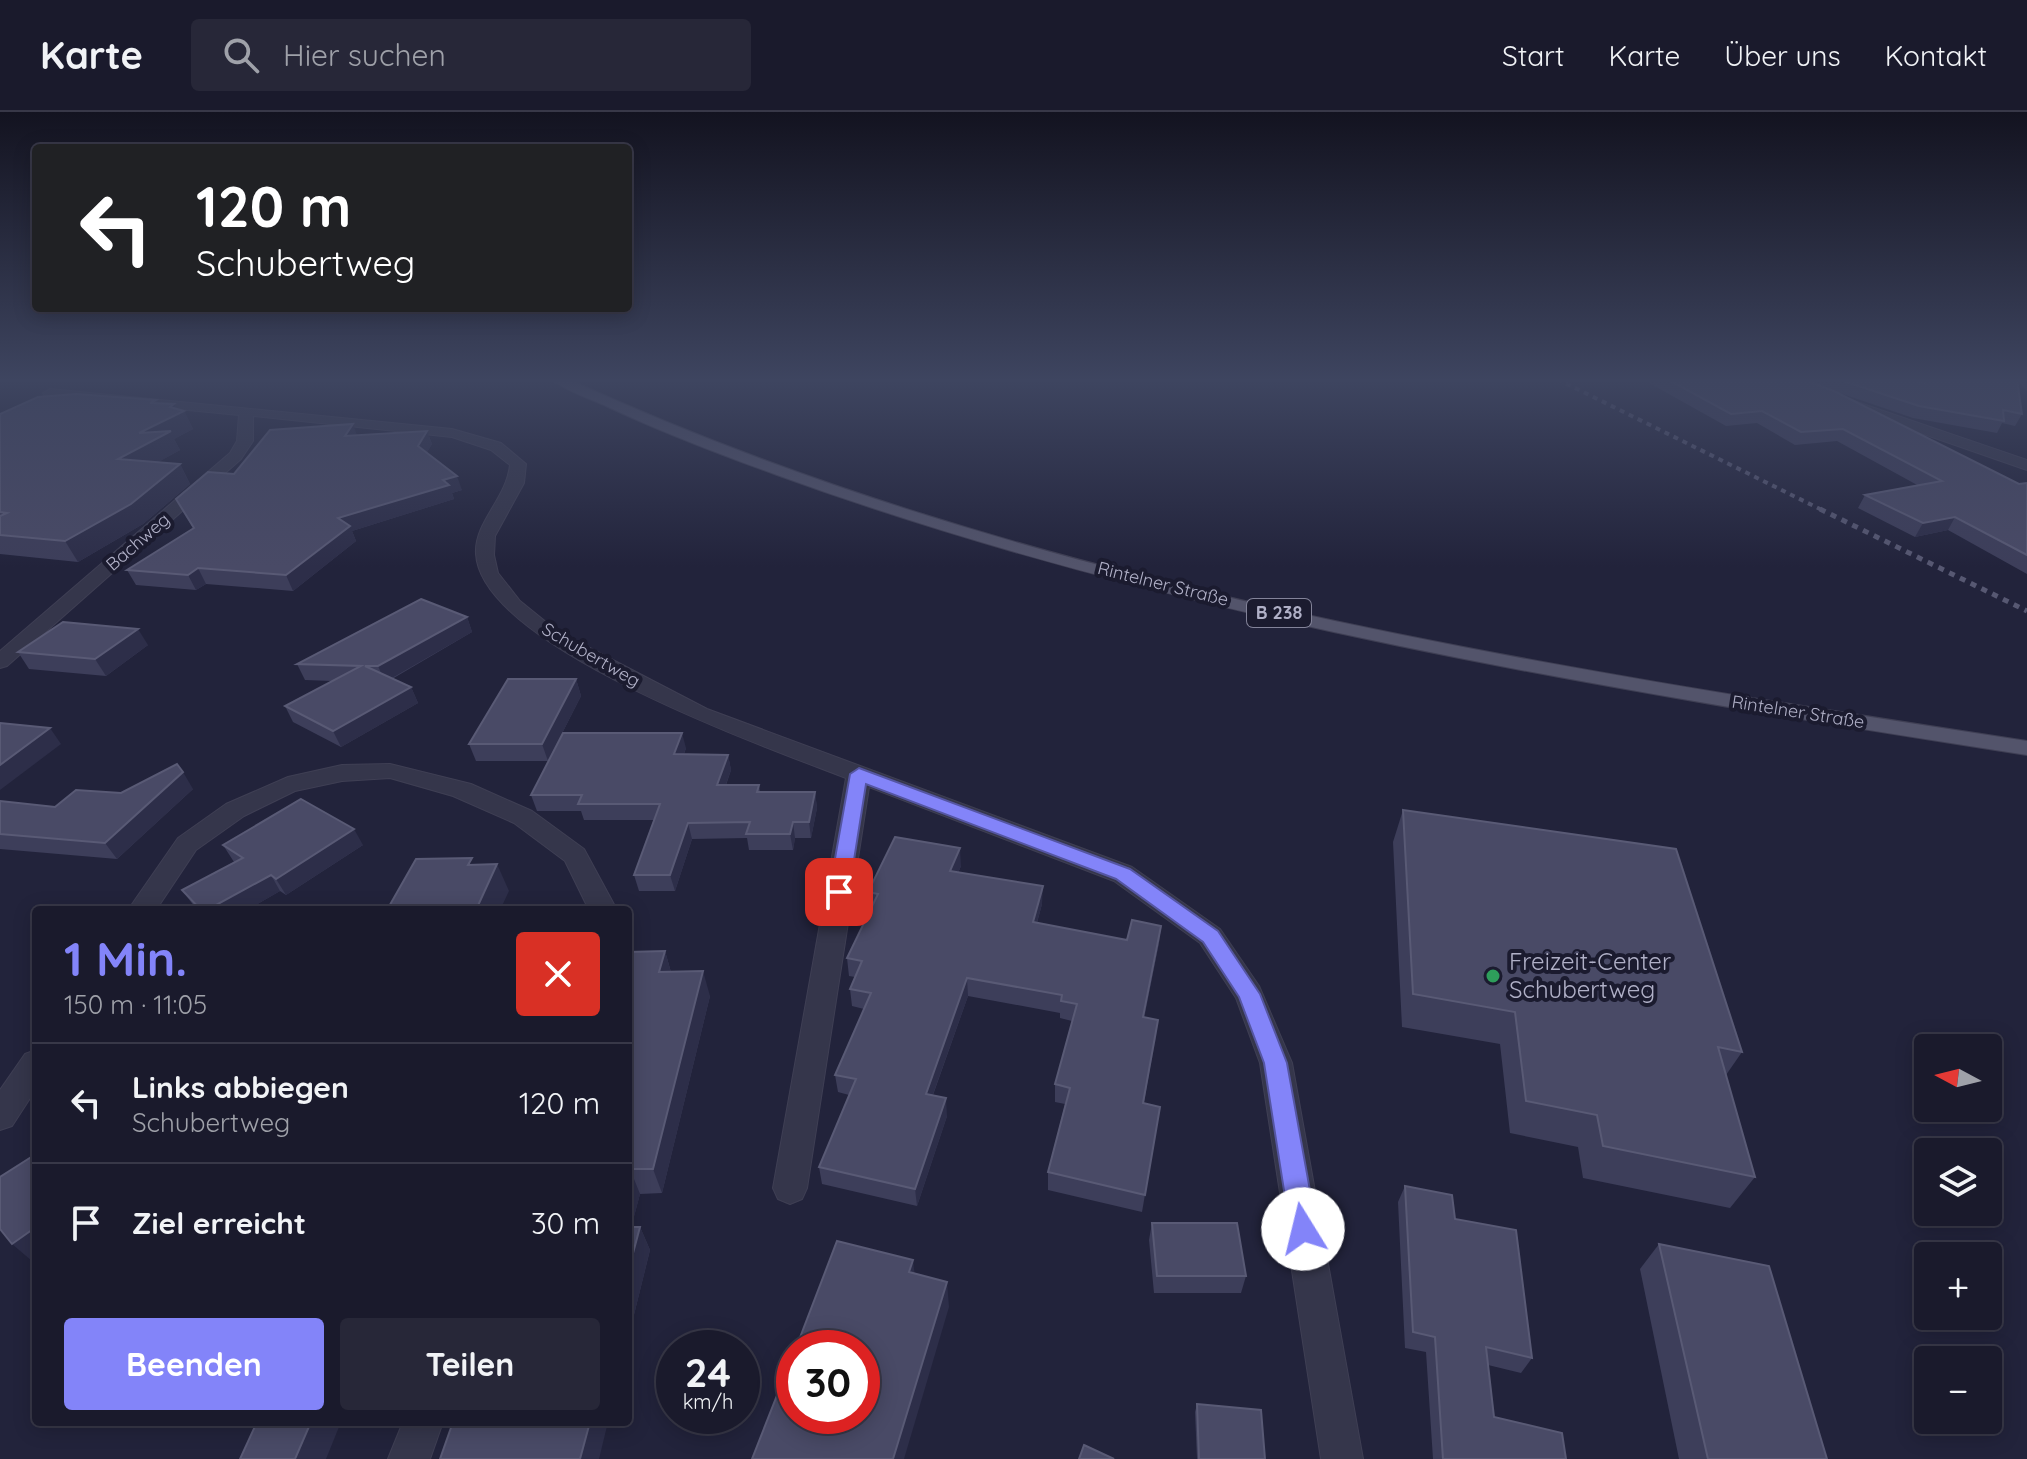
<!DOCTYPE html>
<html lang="de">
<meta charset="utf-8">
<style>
:root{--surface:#1a1a2c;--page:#272738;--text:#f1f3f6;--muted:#9fa1a9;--line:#383848;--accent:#8384f9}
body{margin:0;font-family:Quicksand,sans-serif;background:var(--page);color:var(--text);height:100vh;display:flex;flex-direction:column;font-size:30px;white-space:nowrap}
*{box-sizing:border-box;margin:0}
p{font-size:26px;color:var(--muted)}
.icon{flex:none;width:44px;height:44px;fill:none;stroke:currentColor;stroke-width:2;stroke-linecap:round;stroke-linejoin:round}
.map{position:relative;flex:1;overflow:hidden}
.panel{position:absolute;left:32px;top:794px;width:600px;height:520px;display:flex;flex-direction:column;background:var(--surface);border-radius:8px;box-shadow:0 4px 20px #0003,0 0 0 2px var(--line)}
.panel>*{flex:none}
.banner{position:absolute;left:32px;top:32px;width:600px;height:168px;border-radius:8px;box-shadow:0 4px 20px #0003,0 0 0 2px var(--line);background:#202124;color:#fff;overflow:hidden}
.needle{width:52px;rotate:277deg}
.fabs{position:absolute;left:1914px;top:922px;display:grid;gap:16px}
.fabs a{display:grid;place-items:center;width:88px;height:88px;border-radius:8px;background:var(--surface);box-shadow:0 4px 20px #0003,0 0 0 2px var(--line);font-size:40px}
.speed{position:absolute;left:656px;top:1218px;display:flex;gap:16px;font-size:40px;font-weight:700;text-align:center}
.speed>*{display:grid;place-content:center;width:104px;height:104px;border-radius:50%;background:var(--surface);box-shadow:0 4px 20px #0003,0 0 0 2px var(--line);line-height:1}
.speed small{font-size:20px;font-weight:400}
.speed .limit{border:12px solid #d22;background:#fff;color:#111}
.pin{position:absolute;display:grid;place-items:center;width:68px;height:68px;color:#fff;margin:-34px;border-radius:16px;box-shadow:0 4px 12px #0006}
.me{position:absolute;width:88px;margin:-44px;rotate:351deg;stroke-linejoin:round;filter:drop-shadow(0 0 6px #0008)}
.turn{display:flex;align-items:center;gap:28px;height:168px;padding:0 32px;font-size:36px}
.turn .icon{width:104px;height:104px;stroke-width:2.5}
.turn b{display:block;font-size:56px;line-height:68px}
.round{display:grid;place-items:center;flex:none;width:84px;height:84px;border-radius:8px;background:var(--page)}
.headline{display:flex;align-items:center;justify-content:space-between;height:136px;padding:0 32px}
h1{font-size:48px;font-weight:700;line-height:60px;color:var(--accent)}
.cta{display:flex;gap:16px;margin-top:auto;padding:16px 32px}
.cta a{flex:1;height:92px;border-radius:8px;background:var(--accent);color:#fff;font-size:32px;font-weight:700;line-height:92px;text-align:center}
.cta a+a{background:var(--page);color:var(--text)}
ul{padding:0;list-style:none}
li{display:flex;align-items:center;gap:24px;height:120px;padding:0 32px;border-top:2px solid var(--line)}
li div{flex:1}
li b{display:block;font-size:30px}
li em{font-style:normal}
header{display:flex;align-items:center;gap:48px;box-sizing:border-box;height:112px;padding:0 40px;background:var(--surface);border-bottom:2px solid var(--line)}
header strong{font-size:38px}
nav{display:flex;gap:44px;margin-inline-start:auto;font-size:28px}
.search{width:560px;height:72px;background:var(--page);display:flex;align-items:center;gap:20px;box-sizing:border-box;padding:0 28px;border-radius:8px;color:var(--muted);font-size:30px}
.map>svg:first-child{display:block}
</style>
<header>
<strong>Karte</strong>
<div class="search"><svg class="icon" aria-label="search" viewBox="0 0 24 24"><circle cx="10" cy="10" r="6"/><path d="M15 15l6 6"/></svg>Hier suchen</div>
<nav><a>Start</a><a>Karte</a><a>Über uns</a><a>Kontakt</a></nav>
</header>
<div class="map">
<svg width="2027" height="1347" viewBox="0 0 2027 1347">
<rect width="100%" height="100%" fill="#22233b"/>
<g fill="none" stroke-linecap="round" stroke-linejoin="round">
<g stroke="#3f3f54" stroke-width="2">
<g id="street">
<path d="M50,277L452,317L501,331L526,352L524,371L495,424L494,443L498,461L520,489L557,519L707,597L1132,755L1220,817L1259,874L1292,951L1363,1347H1321L1260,951L1236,886L1200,831L1114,769L869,675L807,1076L802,1087L790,1092L778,1087L773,1076L846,666C769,636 481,535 476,442C474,410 506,388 510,353L491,338L452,325L253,304V329L241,347L7,554L0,556V539L230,341L237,329L239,303L45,284L43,281Z"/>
<path d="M1848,287L2027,348V358L1843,294L1841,291Z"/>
<path d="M390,652L471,672L532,699L584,737L617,798H589L565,749L514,711L453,684L390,666L342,669L295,679L244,704L196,738L156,798H128L178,726L226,692L288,665L342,653Z"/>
<path d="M36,938V977L12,1014L0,1018V978L25,942Z"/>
<path d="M403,1310H443L430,1347H388Z"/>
</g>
</g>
<g stroke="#3f3f54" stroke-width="2">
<path id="primary" d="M551,267H568C1021,475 1538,554 2027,629V643C1606,577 1179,509 777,363C719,342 661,320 606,294C588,286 566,279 551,267Z"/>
</g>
<use href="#street" fill="#35364b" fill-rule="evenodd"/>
<use href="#primary" fill="#53546b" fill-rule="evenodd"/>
<path stroke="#575872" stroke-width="4" stroke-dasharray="5 5" stroke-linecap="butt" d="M1557,267L1824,399"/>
<path stroke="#575872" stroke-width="5" stroke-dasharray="6 6" stroke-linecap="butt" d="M1820,397L2027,499"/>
</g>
<g fill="#3d3e5a">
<path d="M1642,267H2027V279L2017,269L2022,302L2015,314L2002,311L1997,321L1913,306L1834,279L2019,372L2027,371V462L1948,418L1915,425L1858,396L1865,383L1919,374L1837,329L1795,333L1757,311L1726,314Z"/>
<path d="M156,288L158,291L174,292L176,296L184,299L193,317L174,327L180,338L158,350L180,352L190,372L143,412L78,450L0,442V302Z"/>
<path d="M427,319L432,332L427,340L462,378L452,381L454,387L352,419L356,429L293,479L206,472L196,478L136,473L127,458L193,416L176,387L234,362L357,323Z"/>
<path d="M467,505L472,520L392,567L411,575L418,591L341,635L293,610L285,594L332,569L305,568L297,552Z"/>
<path d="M148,533L106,564L29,557L18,540Z"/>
<path d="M576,567L581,584L548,649H476L469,632Z"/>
<path d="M686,636L684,642L728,643L731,658L726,673H759L760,680H815L817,696L811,726H795L793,738H749L747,726L692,727L675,779H639L634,763L654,708H584L581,699H537L531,683Z"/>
<path d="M193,677L117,747L0,737V689L55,695L121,681Z"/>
<path d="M1403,698L1742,940L1726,963L1755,1065L1730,1096L1583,1066L1578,1035L1510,1021L1500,932L1402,915L1393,730Z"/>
<path d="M223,733H363L286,783L280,779L247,798H197L182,778L234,750Z"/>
<path d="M961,754L958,761L1042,792L1037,811L1127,828L1161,814L1159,831L1144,905L1158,908L1144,991L1160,995L1142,1100L1048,1078V1060L1065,992L1055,990V972L1072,909L1060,906V901L968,884L933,983L947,1004L917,1094L822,1072L819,1055L849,983L838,980L835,963L864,897L852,894L850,877L855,865L849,864L847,846L870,797L868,780Z"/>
<path d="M665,839L671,860L710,884L662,1081L640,1082L631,1115H640L650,1138L628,1227V840Z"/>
<path d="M1405,1074L1455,1107L1532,1246L1521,1261L1488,1253L1494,1305L1566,1347H1433L1426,1240L1405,1236L1398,1090Z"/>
<path d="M1152,1111L1246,1164L1241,1181H1154L1149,1128Z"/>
<path d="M1659,1132L1827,1347H1679L1640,1157Z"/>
<path d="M1197,1292L1265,1347H1197L1195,1300Z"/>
</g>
<g fill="#2d2e49">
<path d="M174,292L179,301L184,299L193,317L174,327L180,338L128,367L118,347L139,321L170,295Z"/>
<path d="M353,312L358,326L345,324Z"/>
<path d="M427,319L432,332L423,347L418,334Z"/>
<path d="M180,352L190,372L143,412L78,450L65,429Z"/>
<path d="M457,364L462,378L452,381L454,387L352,419L356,429L293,479L286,463L338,406Z"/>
<path d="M1955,405L1948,418L1915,425L1923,411Z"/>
<path d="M198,456L206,472L196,478L188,463Z"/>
<path d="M467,505L472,520L385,570L378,554Z"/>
<path d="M138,517L148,533L106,564L95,547Z"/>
<path d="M576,567L581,584L548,649L542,632Z"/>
<path d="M411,575L418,591L341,635L333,619Z"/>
<path d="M50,616L61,632L0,678V653Z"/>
<path d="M682,621L686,636L678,657L674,642Z"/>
<path d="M728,643L731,658L720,689L717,673Z"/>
<path d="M183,660L193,677L117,747L105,731Z"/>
<path d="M815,680L817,696L811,726L809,710Z"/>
<path d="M793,710L795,726L793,738L790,722Z"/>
<path d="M688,711L692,727L675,779L670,763Z"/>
<path d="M354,717L363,733L286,783L276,767Z"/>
<path d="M960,736L961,754L951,777L950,759Z"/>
<path d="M497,752L509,779L500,798H476Z"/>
<path d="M271,763L280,779L247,798H207Z"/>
<path d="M1043,774L1042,792L1032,828L1033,810Z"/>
<path d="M1161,814L1159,831L1141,923L1143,905Z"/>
<path d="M665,839L672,864L659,860Z"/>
<path d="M703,859L710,884L662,1081L653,1057Z"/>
<path d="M967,866L968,884L927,999L926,982Z"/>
<path d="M1158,908L1156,926L1140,1008L1143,991Z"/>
<path d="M946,986L947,1004L917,1094L915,1077Z"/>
<path d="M630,1057L640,1082L628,1128V1066Z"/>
<path d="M36,1115V1146L32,1149L12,1132Z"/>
<path d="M640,1115L650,1138L628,1227V1160Z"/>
<path d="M913,1148L916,1173L909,1160Z"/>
<path d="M947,1170L949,1195L904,1347H893Z"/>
<path d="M311,1310H341L326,1347H295Z"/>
<path d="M590,1310H608L599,1347H580Z"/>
</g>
<g fill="#494a66" stroke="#595a75" stroke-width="2">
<path d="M1667,267H1803L1836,280L2019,372L2027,371V443L1955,405L1923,411L1865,383L1942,369L1843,317L1801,320L1762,299L1731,302Z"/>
<path d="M1837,267H1910L1927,272L1923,267H2017L2022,302L2003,298L2004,309L1919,294Z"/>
<path d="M76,282L156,288L150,291L174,292L170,295L184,299L139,321L171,319L118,347L180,352L131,392L65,429L0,423V404L7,401L0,400V302L38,285Z"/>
<path d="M353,312L345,324L427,319L418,334L457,364L443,368L449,373L338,406L350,414L286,463L198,456L188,463L127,458L194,416L176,387L208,360L234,362L270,318Z"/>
<path d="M421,487L467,505L378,554H365L411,575L333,619L285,594L361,554L297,552Z"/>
<path d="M63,510L138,517L95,547L18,540Z"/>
<path d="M508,567H576L542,632H469Z"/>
<path d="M0,611L50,616L0,653Z"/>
<path d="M563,621H682L674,642L728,643L717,673H759L757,680H815L809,710H793L790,722H746L750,710L688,711L670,763H634L660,692H578L582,683H531Z"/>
<path d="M177,652L183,660L105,731L0,722V689L55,695L76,678L121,681Z"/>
<path d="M301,687L354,717L276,767L271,763L207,798H201L182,778L243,746L223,733Z"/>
<path d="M1403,698L1676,737L1742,940L1718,935L1755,1065L1603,1034L1597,1003L1526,989L1515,900L1413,882Z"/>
<path d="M895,725L960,736L950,759L1043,774L1033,810L1127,828L1132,808L1161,814L1143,905L1158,908L1143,991L1160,995L1145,1083L1048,1060L1070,976L1055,972L1077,892L1061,889L1062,883L967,866L926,982L946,986L915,1077L819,1055L856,967L835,963L871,881L850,877L862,849L847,846L878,782L868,780Z"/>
<path d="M472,746L468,753L497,752L476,798H387L416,747Z"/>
<path d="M665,839L659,860L703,859L653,1057H630L628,1066V840Z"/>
<path d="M36,1042V1115L12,1132L0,1117V1065Z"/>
<path d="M1405,1074L1452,1083L1455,1107L1516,1118L1532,1246L1486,1235L1494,1305L1562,1321L1566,1347H1443L1435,1225L1413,1220Z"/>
<path d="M1152,1111H1237L1246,1164H1157Z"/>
<path d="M628,1115H640L628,1160Z"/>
<path d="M837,1129L913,1148L909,1160L947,1170L893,1347H752L794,1240V1304H862V1236H796Z"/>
<path d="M1659,1132L1769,1154L1827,1347H1708Z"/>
<path d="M1197,1292L1261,1298L1265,1347H1199Z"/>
<path d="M257,1310H311L295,1347H240Z"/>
<path d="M453,1310H590L580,1347H440Z"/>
<path d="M1084,1333L1114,1347H1079Z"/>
</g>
<linearGradient id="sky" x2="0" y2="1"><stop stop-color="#131320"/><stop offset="0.59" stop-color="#3e4560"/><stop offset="1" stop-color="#3e4560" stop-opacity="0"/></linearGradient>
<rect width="2027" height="455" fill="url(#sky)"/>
<path fill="#8384f9" stroke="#5556a2" stroke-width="2" d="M859,656L1130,757L1218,819L1260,882L1287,951L1317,1117L1313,1126L1303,1130L1294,1126L1290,1117L1264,951L1239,885L1203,830L1116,767L866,672L849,780L846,786H832L829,780L850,662Z"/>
<circle fill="#2e9e5b" stroke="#1b1b2f" stroke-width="3" cx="1493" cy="864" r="8"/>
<g text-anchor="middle" stroke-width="8" stroke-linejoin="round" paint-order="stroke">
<g font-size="18" fill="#b0b0c7" stroke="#1b1b2f">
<text transform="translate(138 430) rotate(-41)" y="6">Bachweg</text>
<text transform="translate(1163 472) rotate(14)" y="6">Rintelner Straße</text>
<text transform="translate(591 543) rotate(30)" y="6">Schubertweg</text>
<text transform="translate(1798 600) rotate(9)" y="6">Rintelner Straße</text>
</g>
<rect fill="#1b1b2f" stroke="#838399" stroke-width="2" x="1247" y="487" width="64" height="28" rx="6"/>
<g font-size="18" font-weight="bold" fill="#b0b0c7">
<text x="1279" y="507">B 238</text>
</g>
<g font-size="24" fill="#b0b0c7" stroke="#1b1b2f" text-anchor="start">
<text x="1509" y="858">Freizeit-Center<tspan x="1509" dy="28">Schubertweg</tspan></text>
</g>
</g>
</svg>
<div class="fabs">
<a><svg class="needle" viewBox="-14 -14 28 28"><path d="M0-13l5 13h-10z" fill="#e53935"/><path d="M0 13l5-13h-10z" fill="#9fa1a9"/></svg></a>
<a><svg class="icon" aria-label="layers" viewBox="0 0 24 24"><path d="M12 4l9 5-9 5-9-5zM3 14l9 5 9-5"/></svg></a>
<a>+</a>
<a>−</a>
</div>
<div class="speed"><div>24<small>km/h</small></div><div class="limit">30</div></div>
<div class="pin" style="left:839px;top:780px;background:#d93025"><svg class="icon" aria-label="arrive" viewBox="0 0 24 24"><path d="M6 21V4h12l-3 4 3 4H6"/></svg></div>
<svg class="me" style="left:1303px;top:1117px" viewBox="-20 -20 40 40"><circle r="19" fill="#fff"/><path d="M0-13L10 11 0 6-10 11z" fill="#8384f9"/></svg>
<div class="banner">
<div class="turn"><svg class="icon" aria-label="left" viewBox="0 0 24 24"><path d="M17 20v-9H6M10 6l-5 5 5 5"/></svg><div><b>120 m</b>Schubertweg</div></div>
</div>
<section class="panel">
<div class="headline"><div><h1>1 Min.</h1><p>150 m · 11:05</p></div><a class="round" style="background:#d93025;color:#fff"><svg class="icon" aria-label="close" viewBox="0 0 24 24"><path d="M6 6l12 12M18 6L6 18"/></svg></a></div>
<ul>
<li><svg class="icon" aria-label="left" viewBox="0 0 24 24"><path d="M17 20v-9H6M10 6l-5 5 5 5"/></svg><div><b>Links abbiegen</b><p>Schubertweg</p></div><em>120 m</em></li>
<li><svg class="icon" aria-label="arrive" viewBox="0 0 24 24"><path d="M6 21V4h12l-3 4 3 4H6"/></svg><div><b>Ziel erreicht</b></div><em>30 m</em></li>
</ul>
<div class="cta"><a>Beenden</a><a>Teilen</a></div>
</section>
</div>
